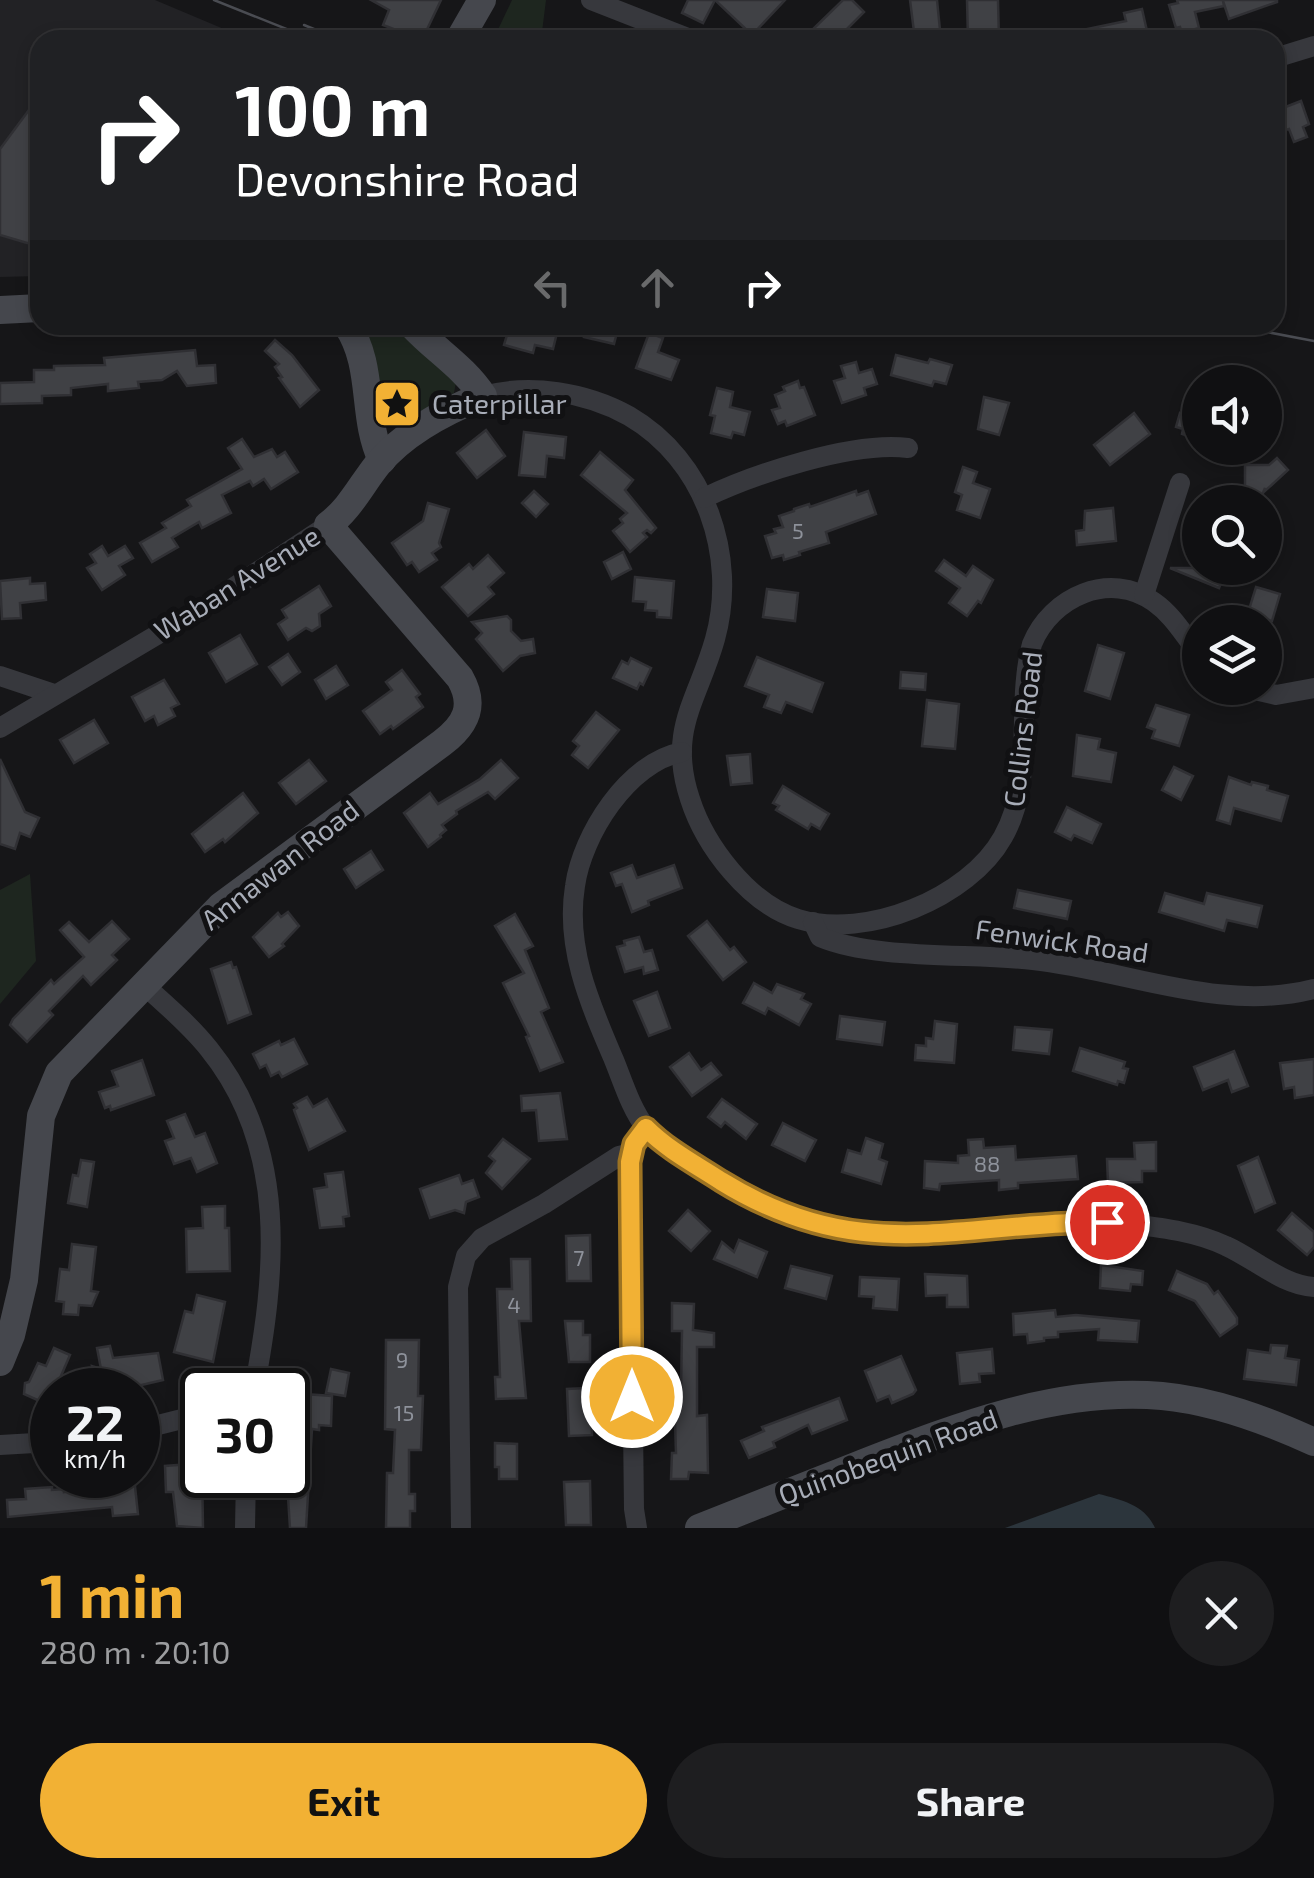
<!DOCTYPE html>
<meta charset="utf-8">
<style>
:root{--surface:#101012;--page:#1e1e20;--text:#f1f3f6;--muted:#9c9d9f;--line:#303032;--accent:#f2b134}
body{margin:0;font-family:"Exo 2",sans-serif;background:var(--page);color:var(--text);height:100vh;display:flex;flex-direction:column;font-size:38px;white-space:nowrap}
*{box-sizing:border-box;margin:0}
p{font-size:32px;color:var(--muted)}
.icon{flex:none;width:55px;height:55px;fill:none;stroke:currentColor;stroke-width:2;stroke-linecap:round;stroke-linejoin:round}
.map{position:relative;height:1528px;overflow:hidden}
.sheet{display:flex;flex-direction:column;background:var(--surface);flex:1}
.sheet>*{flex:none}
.guide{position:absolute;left:30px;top:30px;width:1255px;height:305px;border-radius:30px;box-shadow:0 5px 15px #0003,0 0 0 2px var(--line);background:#202124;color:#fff;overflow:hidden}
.buttons{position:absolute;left:1182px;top:365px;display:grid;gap:20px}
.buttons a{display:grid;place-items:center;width:100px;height:100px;border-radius:50%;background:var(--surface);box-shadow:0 5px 15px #0003,0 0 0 2px var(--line);font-size:50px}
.speed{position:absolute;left:30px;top:1368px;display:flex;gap:20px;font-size:50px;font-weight:700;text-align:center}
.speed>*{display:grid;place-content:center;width:130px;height:130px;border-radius:50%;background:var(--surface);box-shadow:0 5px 15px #0003,0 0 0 2px var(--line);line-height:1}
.speed small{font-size:25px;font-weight:400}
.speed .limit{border:5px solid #111;border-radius:15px;background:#fff;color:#111}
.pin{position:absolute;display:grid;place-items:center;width:85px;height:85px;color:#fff;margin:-42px;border:5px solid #fff;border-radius:50%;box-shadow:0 2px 10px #0007}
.me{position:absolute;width:110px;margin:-55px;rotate:0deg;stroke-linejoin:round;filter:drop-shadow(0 0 8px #0008)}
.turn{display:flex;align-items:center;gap:35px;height:210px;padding:0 40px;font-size:45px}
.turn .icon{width:130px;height:130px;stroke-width:2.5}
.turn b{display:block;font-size:70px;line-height:85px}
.lanes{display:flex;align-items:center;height:95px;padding:0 40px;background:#0003;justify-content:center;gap:50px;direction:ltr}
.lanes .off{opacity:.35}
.round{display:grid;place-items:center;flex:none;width:105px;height:105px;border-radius:52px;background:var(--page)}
.summary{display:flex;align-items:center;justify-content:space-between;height:170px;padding:0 40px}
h1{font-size:60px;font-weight:700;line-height:75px;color:var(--accent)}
.primary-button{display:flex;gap:20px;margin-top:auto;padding:20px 40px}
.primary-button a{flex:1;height:115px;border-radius:60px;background:var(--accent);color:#111;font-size:40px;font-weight:700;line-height:115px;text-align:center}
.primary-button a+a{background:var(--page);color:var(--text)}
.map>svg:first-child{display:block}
</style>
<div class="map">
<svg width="1314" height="1528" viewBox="0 0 1314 1528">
<rect width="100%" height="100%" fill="#161618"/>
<path fill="#222225" d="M0,0H155L250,40H40V276L0,277Z"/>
<g fill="#1e261f">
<path d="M512,0H546L541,40H493Z"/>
<path d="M354,325H404L456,382L454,393L401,425L389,424L380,418Z"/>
<path d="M30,874L36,961L0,1004V890Z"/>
</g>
<path fill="#2c353c" d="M1099,1494C1122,1500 1145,1505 1155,1528H1005Z"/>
<g fill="#404145" stroke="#303034" stroke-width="2.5">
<path d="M371,0H441L422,40L383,25L389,10Z"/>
<path d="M688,0H715L703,23L682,13Z"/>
<path d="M715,0H785L752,35Z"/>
<path d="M843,0H852L864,12L836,40H816L809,33Z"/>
<path d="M910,0H937L941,40H915Z"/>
<path d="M967,0H998L999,40H968Z"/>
<path d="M1177,0H1277V2L1229,19L1223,1L1224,6L1195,12L1199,28L1182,33L1180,27L1176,28L1169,5L1178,3Z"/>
<path d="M1142,9L1149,40H1068V33L1126,21L1124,13Z"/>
<path d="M40,95V243H27L0,235V149Z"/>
<path d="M1301,101L1309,124L1303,127L1307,137L1294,142L1289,129L1282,131L1275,111Z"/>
<path d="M510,325H543L558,329L553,349L535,345L533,353L504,345Z"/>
<path d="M587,325H619L614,344L584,337Z"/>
<path d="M649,333L663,338L658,352L679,360L671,380L636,368Z"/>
<path d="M275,340L292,355L319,390L300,407L279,378L282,377L275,367L279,364L265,351Z"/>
<path d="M195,350L197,366L215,365L216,383L187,386L177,371L162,380L138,382L139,388L108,391V384L71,388V395L42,396V403L0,404V383L34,382V370H54V366L105,365L104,358Z"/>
<path d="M896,355L928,363L930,359L952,365L946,384L934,381L932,386L891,375Z"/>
<path d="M856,362L859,373L872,369L877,384L864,388L866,395L842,403L834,381L845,378L841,366Z"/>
<path d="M798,381L800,388L804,387L815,415L787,426L785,421L778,424L772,410L780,408L775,395L785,391L783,387Z"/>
<path d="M717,388L733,392L730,407L750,412L744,435L733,432L731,438L711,433L715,416L710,415Z"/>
<path d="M1197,388H1200V440L1182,434L1183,429L1176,427L1180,413L1188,416Z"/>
<path d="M984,397L1009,403L999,435L978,429Z"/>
<path d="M1134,413L1150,434L1110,465L1094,445Z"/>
<path d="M486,430L505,456L477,478L457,453Z"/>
<path d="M524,432L566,437L564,458L547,456L545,477L519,475Z"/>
<path d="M242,439L254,457L272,449L277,457L285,452L298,472L271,489L264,479L253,486L250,481L222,495L231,513L202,528L199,522L172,538L178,547L152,562L140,543L166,528L162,523L191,506L187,500L242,469L228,448Z"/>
<path d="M600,452L633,480L625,490L656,528L651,533L647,530L643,533L647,537L630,552L613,531L623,523L620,519L627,513L581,475Z"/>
<path d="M1277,458L1288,470L1265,491V488L1261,498L1245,500V465H1269Z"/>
<path d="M963,467L977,472L973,483L990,489L980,518L957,510L962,495L955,492Z"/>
<path d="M534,491L548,504L536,517L522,503Z"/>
<path d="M856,491L857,495L868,491L876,514L826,532L829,543L799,552L800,555L784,560L783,555L772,558L765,536L776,533L774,529L783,527L779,516L794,511V509L809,504L810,507Z"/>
<path d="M428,503L449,509L439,543L441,547L432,553L437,560L419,572L412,562L407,565L392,543L423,521Z"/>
<path d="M1113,508L1116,541L1077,545L1076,531L1084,530L1085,511Z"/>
<path d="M102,546L108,556L125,546L133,558L119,566L125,575L102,590L87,568L96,563L90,554Z"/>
<path d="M623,552L631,569L612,579L604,562Z"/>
<path d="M488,555L504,573L488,587L494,594L468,616L442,587L469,564L473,569Z"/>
<path d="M944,560L966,576L973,566L993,580L981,603L978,601L967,616L949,603L960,588L936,571Z"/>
<path d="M1170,568H1227L1219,588Z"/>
<path d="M635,577L674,581L671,618L657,617V611L645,610L646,602L633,601Z"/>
<path d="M30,578V584L45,583L46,600L20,603L21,618L2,619L0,581Z"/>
<path d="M319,586L331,606L319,614L320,626L312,631L306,628L288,640L278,624L287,618L282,610Z"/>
<path d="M1256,587L1280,594L1272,621L1248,613Z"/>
<path d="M767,589L798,593L795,621L763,617Z"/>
<path d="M507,616L511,620V631L521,641L533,639L535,653L520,656L503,671L476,639L482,633L472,622Z"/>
<path d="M240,635L257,664L226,682L209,653Z"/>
<path d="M1098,645L1124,653L1110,699L1085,691Z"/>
<path d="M288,654L300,672L282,685L269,667Z"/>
<path d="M757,657L823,683L812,712L786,702L781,713L764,707L769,695L745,686Z"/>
<path d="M631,658L651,668L643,685L640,683L637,689L613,678L622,661L628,664Z"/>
<path d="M336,666L348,685L326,699L315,680Z"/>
<path d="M402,670L420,694L416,697L423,707L393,729L391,726L380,734L363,711L392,690L386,682Z"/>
<path d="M901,672L926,674L925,690L900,688Z"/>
<path d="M164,680L179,704L171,708L175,716L158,725L154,716L145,721L132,697Z"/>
<path d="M927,700L959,704L955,749L922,746Z"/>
<path d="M1156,705L1189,715L1179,746L1152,738L1155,730L1147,727Z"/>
<path d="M596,712L619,730L588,768L572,755L579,746L573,741Z"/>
<path d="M94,720L108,743L74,763L60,740Z"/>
<path d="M1077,735L1100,739L1098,749L1116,753L1111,782L1073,776Z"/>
<path d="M750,754L752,783L731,785L727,756Z"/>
<path d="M0,759L25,812L39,818L30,837L20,833L15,849L0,844Z"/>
<path d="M309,760L326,781L296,804L279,783Z"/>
<path d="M501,760L518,778L495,799L488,792L456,811L457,814L442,825L446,830L440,835L441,837L428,847L404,813L430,793L438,804L480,779Z"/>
<path d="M1174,767L1193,776L1181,800L1162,790Z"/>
<path d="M1229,777L1251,785L1252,782L1268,786L1267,790L1288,796L1281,821L1234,808L1230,824L1217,820Z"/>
<path d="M783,786L829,814L820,829L811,824L808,829L776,810L779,806L773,803Z"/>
<path d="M243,793L258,813L225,842L223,839L205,852L192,834Z"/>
<path d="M1067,807L1101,824L1092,843L1074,835L1071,840L1055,832Z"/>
<path d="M371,851L383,870L356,888L344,869Z"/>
<path d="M632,865L637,878L674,865L682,888L648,901L649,905L632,912L622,884L616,886L611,873Z"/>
<path d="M1018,890L1071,901L1067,919L1014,908Z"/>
<path d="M1165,893L1204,904L1207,893L1262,906L1257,927L1227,920L1224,931L1159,912Z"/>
<path d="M288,912L299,926L282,944L284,946L269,957L253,937L278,913L281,917Z"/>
<path d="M515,914L533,946L525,950L549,1008L541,1012L563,1062L540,1071L526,1037L529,1036L503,983L524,973L495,926Z"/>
<path d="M112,921L129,939L112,955L117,960L91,985L83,976L49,1011L53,1015L27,1042L10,1025L13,1019L51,980L54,984L84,957L60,930L69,922L89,942Z"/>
<path d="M707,921L730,950L734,947L746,962L723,980L688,936Z"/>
<path d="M639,937L644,952L652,950L658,970L644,974L643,967L625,972L617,947L625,945L624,941Z"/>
<path d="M231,962L233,968L236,967L251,1014L228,1023L211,969Z"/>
<path d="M754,983L772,993L777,984L804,994L801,999L811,1004L799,1025L768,1008L765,1014L743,1003Z"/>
<path d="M657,992L670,1028L649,1036L634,1001Z"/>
<path d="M840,1016L885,1022L882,1045L837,1039Z"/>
<path d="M935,1021L957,1024L954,1063L915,1060L916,1045L926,1046V1038L933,1039Z"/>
<path d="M1015,1027L1052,1030L1049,1054L1013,1050Z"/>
<path d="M294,1039L307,1064L282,1077L279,1072L271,1076L266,1065L260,1068L253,1054L279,1041L281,1045Z"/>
<path d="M1080,1048L1125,1062L1123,1068L1128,1069L1124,1083L1118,1081L1117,1085L1073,1071Z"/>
<path d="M1234,1051L1248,1086L1232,1092L1228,1080L1203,1090L1194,1067Z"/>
<path d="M689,1053L701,1070L711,1063L721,1075L692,1096L670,1067Z"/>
<path d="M1314,1059V1095L1295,1098L1294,1087L1284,1089L1280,1063Z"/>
<path d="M142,1060L154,1095L111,1110L110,1106L105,1108L99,1092L118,1086L112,1071Z"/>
<path d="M560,1093L567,1139L539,1141L536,1110L522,1111L521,1096Z"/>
<path d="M307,1097L313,1107L327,1099L345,1131L309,1150L294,1110L297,1108L294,1104Z"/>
<path d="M722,1099L757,1124L746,1139L725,1122L721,1127L708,1117Z"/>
<path d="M185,1114L195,1137L205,1133L217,1163L197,1172L191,1158L174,1164L165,1141L174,1138L167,1121Z"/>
<path d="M783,1123L816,1140L805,1161L772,1145Z"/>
<path d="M866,1138L883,1144L879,1159L887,1162L881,1184L842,1172L848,1150L861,1154Z"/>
<path d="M503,1139L530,1159L502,1189L486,1173L495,1161L489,1156Z"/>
<path d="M983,1139L984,1148L1015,1146L1016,1160L1076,1156L1078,1179L1018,1183V1188L999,1190V1180L940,1184L939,1190L924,1188L925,1161L958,1163V1156L969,1155L968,1140Z"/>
<path d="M1156,1142V1171H1142V1182L1108,1183L1107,1159H1135L1134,1143Z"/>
<path d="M1258,1157L1275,1203L1255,1212L1238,1166Z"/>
<path d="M81,1160L94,1162L87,1207L68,1203L73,1175L78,1176Z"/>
<path d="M343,1172L349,1216L343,1217L344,1226L320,1228L314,1189L327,1187L325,1174Z"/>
<path d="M459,1175L462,1184L473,1180L479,1197L466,1202L464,1213L455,1210L430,1218L420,1189Z"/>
<path d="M225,1206V1228H229L230,1271L187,1272L186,1229L203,1228L202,1207Z"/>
<path d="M688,1210L710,1231L691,1251L669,1231Z"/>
<path d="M1292,1213L1314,1232V1247L1307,1255L1278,1230Z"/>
<path d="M590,1235L591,1281H567L566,1236Z"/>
<path d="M739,1240L767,1252L757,1277L714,1259L722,1242L734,1252Z"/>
<path d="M72,1244L96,1247L91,1291L98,1292L92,1306L79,1305L78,1315L63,1314L64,1302L56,1301L60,1269L69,1270Z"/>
<path d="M511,1259H530L531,1321H519L526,1398L496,1399L495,1377H500L497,1289H512Z"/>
<path d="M1101,1265L1143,1271L1142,1285L1131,1284L1130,1291L1100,1288Z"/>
<path d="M791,1266L832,1276L826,1299L785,1288Z"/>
<path d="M1177,1271L1207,1284L1214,1294L1218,1291L1237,1318V1324L1220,1336L1195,1301L1169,1290Z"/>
<path d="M925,1274L967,1276L968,1307H947V1295L926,1296Z"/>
<path d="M860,1277L899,1279L897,1310L873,1308L874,1297L859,1296Z"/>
<path d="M197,1295L225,1302L213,1362L174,1352L185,1311L193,1313Z"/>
<path d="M672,1303L694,1304L693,1330L714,1333V1347H697V1416L707,1415L708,1473L689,1472L688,1479H671L672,1453H676L674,1391H681L682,1331H672Z"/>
<path d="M1055,1310L1056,1317L1076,1315L1139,1321L1137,1342L1098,1340L1099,1329L1058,1332V1337L1044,1338V1341L1028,1343L1027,1334L1014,1335L1013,1314Z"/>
<path d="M565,1321H583V1335H590V1362H569Z"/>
<path d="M386,1340H419L418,1396H423L421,1450H409V1494H415V1511H410V1528H386L387,1473H393L395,1430L385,1429Z"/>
<path d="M1271,1345L1287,1346L1285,1358L1299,1360L1296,1385L1244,1379L1248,1350L1270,1353Z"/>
<path d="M110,1346L113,1358L158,1353L163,1380L120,1390H97L92,1366L101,1369L97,1348Z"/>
<path d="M54,1348L70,1355L61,1376L73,1374L66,1390H52V1399L46,1396L44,1403L24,1394L25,1383L29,1382L38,1363L46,1366Z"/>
<path d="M992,1349L994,1373L979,1374L980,1382L960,1384L957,1353Z"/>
<path d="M901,1356L916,1390L913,1394L892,1403L889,1396L877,1401L865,1371Z"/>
<path d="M331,1369L349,1373L345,1396L326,1393Z"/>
<path d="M585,1388L586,1407H591L592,1435L569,1436L567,1389Z"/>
<path d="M290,1393L332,1396L331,1426L319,1425V1430L312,1429L306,1528H290L288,1497H285Z"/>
<path d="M839,1398L847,1420L812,1434L808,1425L773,1442L775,1447L749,1458L741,1441L764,1431L762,1427Z"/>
<path d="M495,1443L517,1444V1479H499V1467H495Z"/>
<path d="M202,1463L203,1528L177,1526L173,1492H166L165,1466Z"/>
<path d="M134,1477L138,1514L113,1516L112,1507L8,1517L7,1500L26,1499L25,1489L52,1487V1490L64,1489V1492L105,1487V1480Z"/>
<path d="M590,1481L591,1525H566L564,1482Z"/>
</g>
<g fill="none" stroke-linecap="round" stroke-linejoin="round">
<g stroke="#37383d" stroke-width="20">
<path d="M591,0L693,40"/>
<path d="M1275,58L1314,46"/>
<path d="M483,396C530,383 586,392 629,416C705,460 738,556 715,639C698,700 667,730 690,799C705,846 749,904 798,919C866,940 969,898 1003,837C1036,779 1015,706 1032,644C1051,597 1110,570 1154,602C1174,616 1185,637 1200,655"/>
<path d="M704,498C754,474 853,441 908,448"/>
<path d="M1144,595L1180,483"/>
<path d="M0,676L54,694"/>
<path d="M1246,688L1276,695L1314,688"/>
<path d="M0,728L204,607L328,525"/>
<path d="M682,752C628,762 582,835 575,886C565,948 590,1004 614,1060C623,1082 631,1109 646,1128C666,1151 695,1165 720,1180C827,1246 899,1238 1018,1228C1056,1224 1093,1220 1131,1224C1163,1228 1197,1232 1226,1246C1255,1259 1282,1285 1314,1287"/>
<path d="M813,922L820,937C874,960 972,953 1033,960C1126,970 1221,1013 1314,989"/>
<path d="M143,984C166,1005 190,1025 209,1049C289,1148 276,1274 254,1390"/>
<path d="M138,1430L202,1414"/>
<path d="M0,1445L52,1442"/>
<path d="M245,1528L246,1475"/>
<path d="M461,1528L458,1287L466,1256L482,1238L544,1204L619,1156L631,1153"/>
<path d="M637,1528L634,1509L630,1172L634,1144L646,1128"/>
</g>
<g stroke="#45474d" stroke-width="28">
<path d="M459,40L482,0"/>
<path d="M0,310L40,308"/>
<path d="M347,325C375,367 361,416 382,460"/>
<path d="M0,1362L11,1335L24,1280L41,1116L59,1073L221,906L442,743C466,725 476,706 460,678L328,525C350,509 361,485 378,464C404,433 445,411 483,396C464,367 435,350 412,325"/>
<path d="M699,1528C753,1507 807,1485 861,1464C956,1427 1057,1387 1162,1396C1215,1401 1266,1420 1314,1442"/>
</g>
<g stroke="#4a4c52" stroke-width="2.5">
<path d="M214,0L314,40"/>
<path d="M304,25L341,40"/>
<path d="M1230,325L1314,341"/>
</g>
</g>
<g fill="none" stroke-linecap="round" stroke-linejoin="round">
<g stroke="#9d7322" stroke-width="25">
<path id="route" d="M632,1397L630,1162L634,1144L646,1128C668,1150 695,1164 721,1181C862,1268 957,1222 1107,1222"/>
</g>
<use href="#route" stroke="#f2b134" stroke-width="18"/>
</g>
<defs>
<g id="sight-square" transform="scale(2.5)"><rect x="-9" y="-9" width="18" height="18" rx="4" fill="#f2b134" stroke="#111113"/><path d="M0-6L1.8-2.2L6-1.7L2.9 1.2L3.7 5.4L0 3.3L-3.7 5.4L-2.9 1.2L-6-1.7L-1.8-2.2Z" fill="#111"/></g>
</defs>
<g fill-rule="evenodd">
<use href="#sight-square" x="397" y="404"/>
</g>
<g text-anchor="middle" stroke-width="10" stroke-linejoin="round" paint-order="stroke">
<g font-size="22" fill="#8e929b">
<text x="798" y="539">5</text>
<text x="987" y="1172">88</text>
<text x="579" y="1266">7</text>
<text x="514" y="1313">4</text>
<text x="402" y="1368">9</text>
<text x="404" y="1421">15</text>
</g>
<g font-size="28" fill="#a8adb8" stroke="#111113" text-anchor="start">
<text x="432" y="414">Caterpillar</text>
</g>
<g font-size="28" fill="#a8adb8" stroke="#111113">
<text transform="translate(237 583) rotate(-32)" y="10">Waban Avenue</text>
<text transform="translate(1023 729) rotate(-83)" y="10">Collins Road</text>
<text transform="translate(280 865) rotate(-38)" y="10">Annawan Road</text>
<text transform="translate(1062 941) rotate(8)" y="10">Fenwick Road</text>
<text transform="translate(888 1457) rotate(-20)" y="10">Quinobequin Road</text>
</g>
</g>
</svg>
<div class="buttons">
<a><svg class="icon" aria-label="sound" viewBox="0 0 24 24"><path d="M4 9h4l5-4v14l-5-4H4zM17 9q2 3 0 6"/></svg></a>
<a><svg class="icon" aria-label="search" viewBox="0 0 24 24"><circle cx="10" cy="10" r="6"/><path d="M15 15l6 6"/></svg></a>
<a><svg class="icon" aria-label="layers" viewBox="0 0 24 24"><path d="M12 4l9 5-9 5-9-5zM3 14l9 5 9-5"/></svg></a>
</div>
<div class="speed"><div>22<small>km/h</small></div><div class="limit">30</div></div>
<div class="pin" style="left:1107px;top:1222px;background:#d93025"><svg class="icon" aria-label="arrive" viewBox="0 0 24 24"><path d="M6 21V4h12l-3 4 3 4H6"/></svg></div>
<svg class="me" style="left:632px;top:1397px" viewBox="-20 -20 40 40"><circle r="17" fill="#f2b134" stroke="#fff" stroke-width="3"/><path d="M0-11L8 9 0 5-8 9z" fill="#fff"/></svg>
<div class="guide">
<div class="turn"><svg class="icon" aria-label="right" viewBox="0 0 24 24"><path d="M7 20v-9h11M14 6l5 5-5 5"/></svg><div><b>100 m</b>Devonshire Road</div></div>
<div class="lanes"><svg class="icon off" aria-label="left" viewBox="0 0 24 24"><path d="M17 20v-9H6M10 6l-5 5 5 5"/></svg><svg class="icon off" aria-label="ahead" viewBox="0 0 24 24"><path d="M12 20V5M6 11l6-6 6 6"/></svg><svg class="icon" aria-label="right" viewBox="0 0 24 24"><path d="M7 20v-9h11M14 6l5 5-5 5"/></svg></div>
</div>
</div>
<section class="sheet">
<div class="summary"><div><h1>1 min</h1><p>280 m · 20:10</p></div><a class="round"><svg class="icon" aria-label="close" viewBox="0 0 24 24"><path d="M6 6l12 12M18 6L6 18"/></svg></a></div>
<div class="primary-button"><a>Exit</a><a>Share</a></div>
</section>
